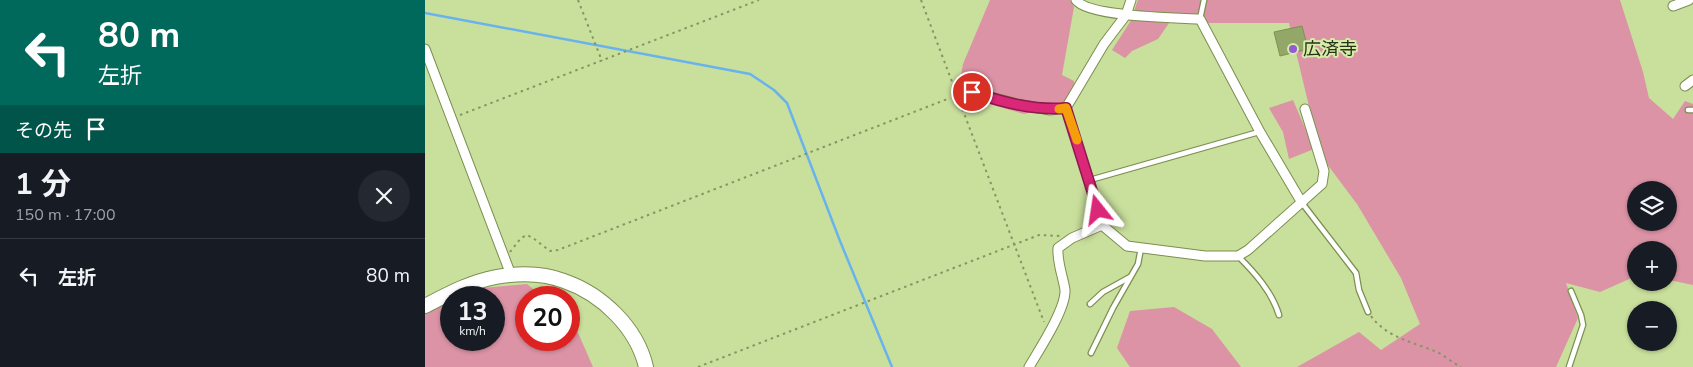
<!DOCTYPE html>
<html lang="ja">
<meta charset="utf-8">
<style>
:root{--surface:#171b24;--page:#242831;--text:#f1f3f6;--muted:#9ea1a6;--line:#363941}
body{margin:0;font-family:"Nunito Sans","Noto Sans JP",sans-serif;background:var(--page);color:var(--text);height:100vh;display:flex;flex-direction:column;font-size:19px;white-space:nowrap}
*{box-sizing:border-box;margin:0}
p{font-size:16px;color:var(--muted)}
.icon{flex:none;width:28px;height:28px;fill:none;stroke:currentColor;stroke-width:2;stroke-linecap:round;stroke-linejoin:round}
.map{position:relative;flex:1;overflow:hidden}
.sheet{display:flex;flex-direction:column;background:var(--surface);width:425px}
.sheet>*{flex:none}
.hud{background:#00695c;color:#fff;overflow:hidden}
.fabs{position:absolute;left:1202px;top:181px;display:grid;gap:10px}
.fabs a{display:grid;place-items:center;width:50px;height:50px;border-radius:50%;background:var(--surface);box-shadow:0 1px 4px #0004;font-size:25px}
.speed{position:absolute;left:15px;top:286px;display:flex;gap:10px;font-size:25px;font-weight:700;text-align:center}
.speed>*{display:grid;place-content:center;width:65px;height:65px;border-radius:50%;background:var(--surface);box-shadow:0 1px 4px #0004;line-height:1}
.speed small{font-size:12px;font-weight:400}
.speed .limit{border:8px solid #d22;background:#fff;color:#111}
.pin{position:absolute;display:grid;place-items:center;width:42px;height:42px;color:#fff;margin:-21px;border:2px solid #fff;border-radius:50%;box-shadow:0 1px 5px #0007}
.me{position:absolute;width:55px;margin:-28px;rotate:345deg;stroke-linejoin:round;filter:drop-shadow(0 0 4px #0008)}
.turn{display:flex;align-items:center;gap:18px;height:105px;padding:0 15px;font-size:22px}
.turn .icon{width:65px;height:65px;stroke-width:2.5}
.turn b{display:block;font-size:35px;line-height:42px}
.then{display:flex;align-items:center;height:48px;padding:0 15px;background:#0003;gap:10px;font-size:19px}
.round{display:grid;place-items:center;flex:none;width:52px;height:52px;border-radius:26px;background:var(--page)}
.headline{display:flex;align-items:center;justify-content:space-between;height:85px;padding:0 15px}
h1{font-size:30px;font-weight:700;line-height:38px}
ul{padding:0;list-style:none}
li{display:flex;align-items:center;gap:15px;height:75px;padding:0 15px;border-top:1px solid var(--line)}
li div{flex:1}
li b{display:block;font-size:19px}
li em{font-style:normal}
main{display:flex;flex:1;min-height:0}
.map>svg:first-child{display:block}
</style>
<main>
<section class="sheet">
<div class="hud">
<div class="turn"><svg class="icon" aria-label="left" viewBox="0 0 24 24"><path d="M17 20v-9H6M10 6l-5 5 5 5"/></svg><div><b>80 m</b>左折</div></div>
<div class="then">その先<svg class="icon" aria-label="arrive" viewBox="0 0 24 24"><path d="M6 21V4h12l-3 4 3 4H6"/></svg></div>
</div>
<div class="headline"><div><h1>1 分</h1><p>150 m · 17:00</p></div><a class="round"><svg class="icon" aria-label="close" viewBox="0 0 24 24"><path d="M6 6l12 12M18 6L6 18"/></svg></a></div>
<ul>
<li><svg class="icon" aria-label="left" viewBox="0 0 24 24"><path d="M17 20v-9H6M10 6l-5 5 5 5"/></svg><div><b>左折</b></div><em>80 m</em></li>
</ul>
</section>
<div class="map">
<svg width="1268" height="367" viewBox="0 0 1268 367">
<rect width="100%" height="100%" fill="#c9df9c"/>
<g fill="#db93a5" fill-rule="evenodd">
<path d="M565,0H645L649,7L637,75L649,81L650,102L599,114L547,99L535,80L538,64Z"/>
<path d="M713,0H1195L1218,72L1224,98L1248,119L1260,101L1268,104V285L1244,280V250H1211V276L1175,292L1141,283L1153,318L1131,367H872L934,332L956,350L995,324L976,278L932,204L896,156L864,23H744L733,39L707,51L700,58L687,50L705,22ZM1211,190H1244V222H1211Z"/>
<path d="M868,100L889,149L864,159L858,132L844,108Z"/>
<path d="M102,284L118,297L101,298V340H144V318L154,335L168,367H0V313L26,302V340H69V298L37,297L58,288Z"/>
<path d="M749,307L787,329L816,367H705L692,348L705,311Z"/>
</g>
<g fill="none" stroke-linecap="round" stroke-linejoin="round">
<path stroke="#68b3ee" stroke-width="2.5" d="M0,13L325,74L349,90L362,103L415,241L467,367"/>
</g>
<path fill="#93a868" stroke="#7d9151" d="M877,26L883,49L855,56L849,32Z"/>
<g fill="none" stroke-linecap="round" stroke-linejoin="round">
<g stroke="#7b8f50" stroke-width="7">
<g id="lane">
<path d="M775,19L779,0"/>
<path d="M641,108L665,180L677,225"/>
<path d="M1263,110H1268"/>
<path d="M665,180L834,132"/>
<path d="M877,203L931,273L934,290L943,312"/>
<path d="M813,256C830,273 847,292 854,315"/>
<path d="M665,304L678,292L705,277"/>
<path d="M666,353L688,308L713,264L716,248"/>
<path d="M1144,367L1158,325L1156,315L1146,291"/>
</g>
</g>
<g stroke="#7b8f50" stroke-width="11">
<g id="street">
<path d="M651,0C663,17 753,18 775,19L835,132L877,203"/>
<path d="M1248,6L1264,0"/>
<path d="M0,49L86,275"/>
<path d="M1260,86L1268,80"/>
<path d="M532,95L547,92L592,104L625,110L641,108L679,44L701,15L706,0"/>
<path d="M604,367C614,350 641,309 640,290C638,276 632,263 633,248L647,238L677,225L702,246L780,256H813L823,250L897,184L899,171L880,109"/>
</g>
</g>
<g stroke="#7b8f50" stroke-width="16">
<path id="secondary" d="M0,306C23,294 45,282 71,277C93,273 118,273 139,281C177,294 212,328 221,367"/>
</g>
<g stroke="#859563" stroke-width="2" stroke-dasharray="2.5 4" stroke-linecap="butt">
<path d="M153,0L177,61"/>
<path d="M496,0L529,87"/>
<path d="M535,103L619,322"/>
<path d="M35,115L334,0"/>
<path d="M85,252L96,238L102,235L108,238L125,251L133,250L525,98"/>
<path d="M946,316C962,338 988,342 1012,352C1020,356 1028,363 1036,367"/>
<path d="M273,367L614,235L635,236"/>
</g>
<use href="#lane" stroke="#fff" stroke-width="4.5"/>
<use href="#street" stroke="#fff" stroke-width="9"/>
<use href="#secondary" stroke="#fff" stroke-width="14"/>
</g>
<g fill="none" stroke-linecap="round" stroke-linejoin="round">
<g stroke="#8e194d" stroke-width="12">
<path id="route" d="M547,92C577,102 610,111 641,108L673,210"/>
</g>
<use href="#route" stroke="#db2777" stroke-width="9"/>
<path stroke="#f59e0b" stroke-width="9" d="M634,109L641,108L652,140"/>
</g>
<circle fill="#945bd2" stroke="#d6eca9" stroke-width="2" cx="868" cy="49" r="5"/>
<g text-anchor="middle" stroke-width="4" stroke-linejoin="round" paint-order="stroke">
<g font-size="18" fill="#293117" stroke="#d6eca9" text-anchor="start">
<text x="878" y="55">広済寺</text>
</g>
</g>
</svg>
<div class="fabs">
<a><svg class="icon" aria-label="layers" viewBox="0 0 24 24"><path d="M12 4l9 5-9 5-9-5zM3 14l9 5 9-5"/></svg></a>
<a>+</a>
<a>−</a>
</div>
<div class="speed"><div>13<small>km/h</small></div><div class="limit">20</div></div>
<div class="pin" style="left:547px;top:92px;background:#d93025"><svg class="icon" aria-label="arrive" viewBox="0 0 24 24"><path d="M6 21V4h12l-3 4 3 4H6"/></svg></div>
<svg class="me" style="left:673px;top:210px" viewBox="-20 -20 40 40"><path d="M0-17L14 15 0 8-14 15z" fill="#db2777" stroke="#fff" stroke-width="4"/></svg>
</div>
</main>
